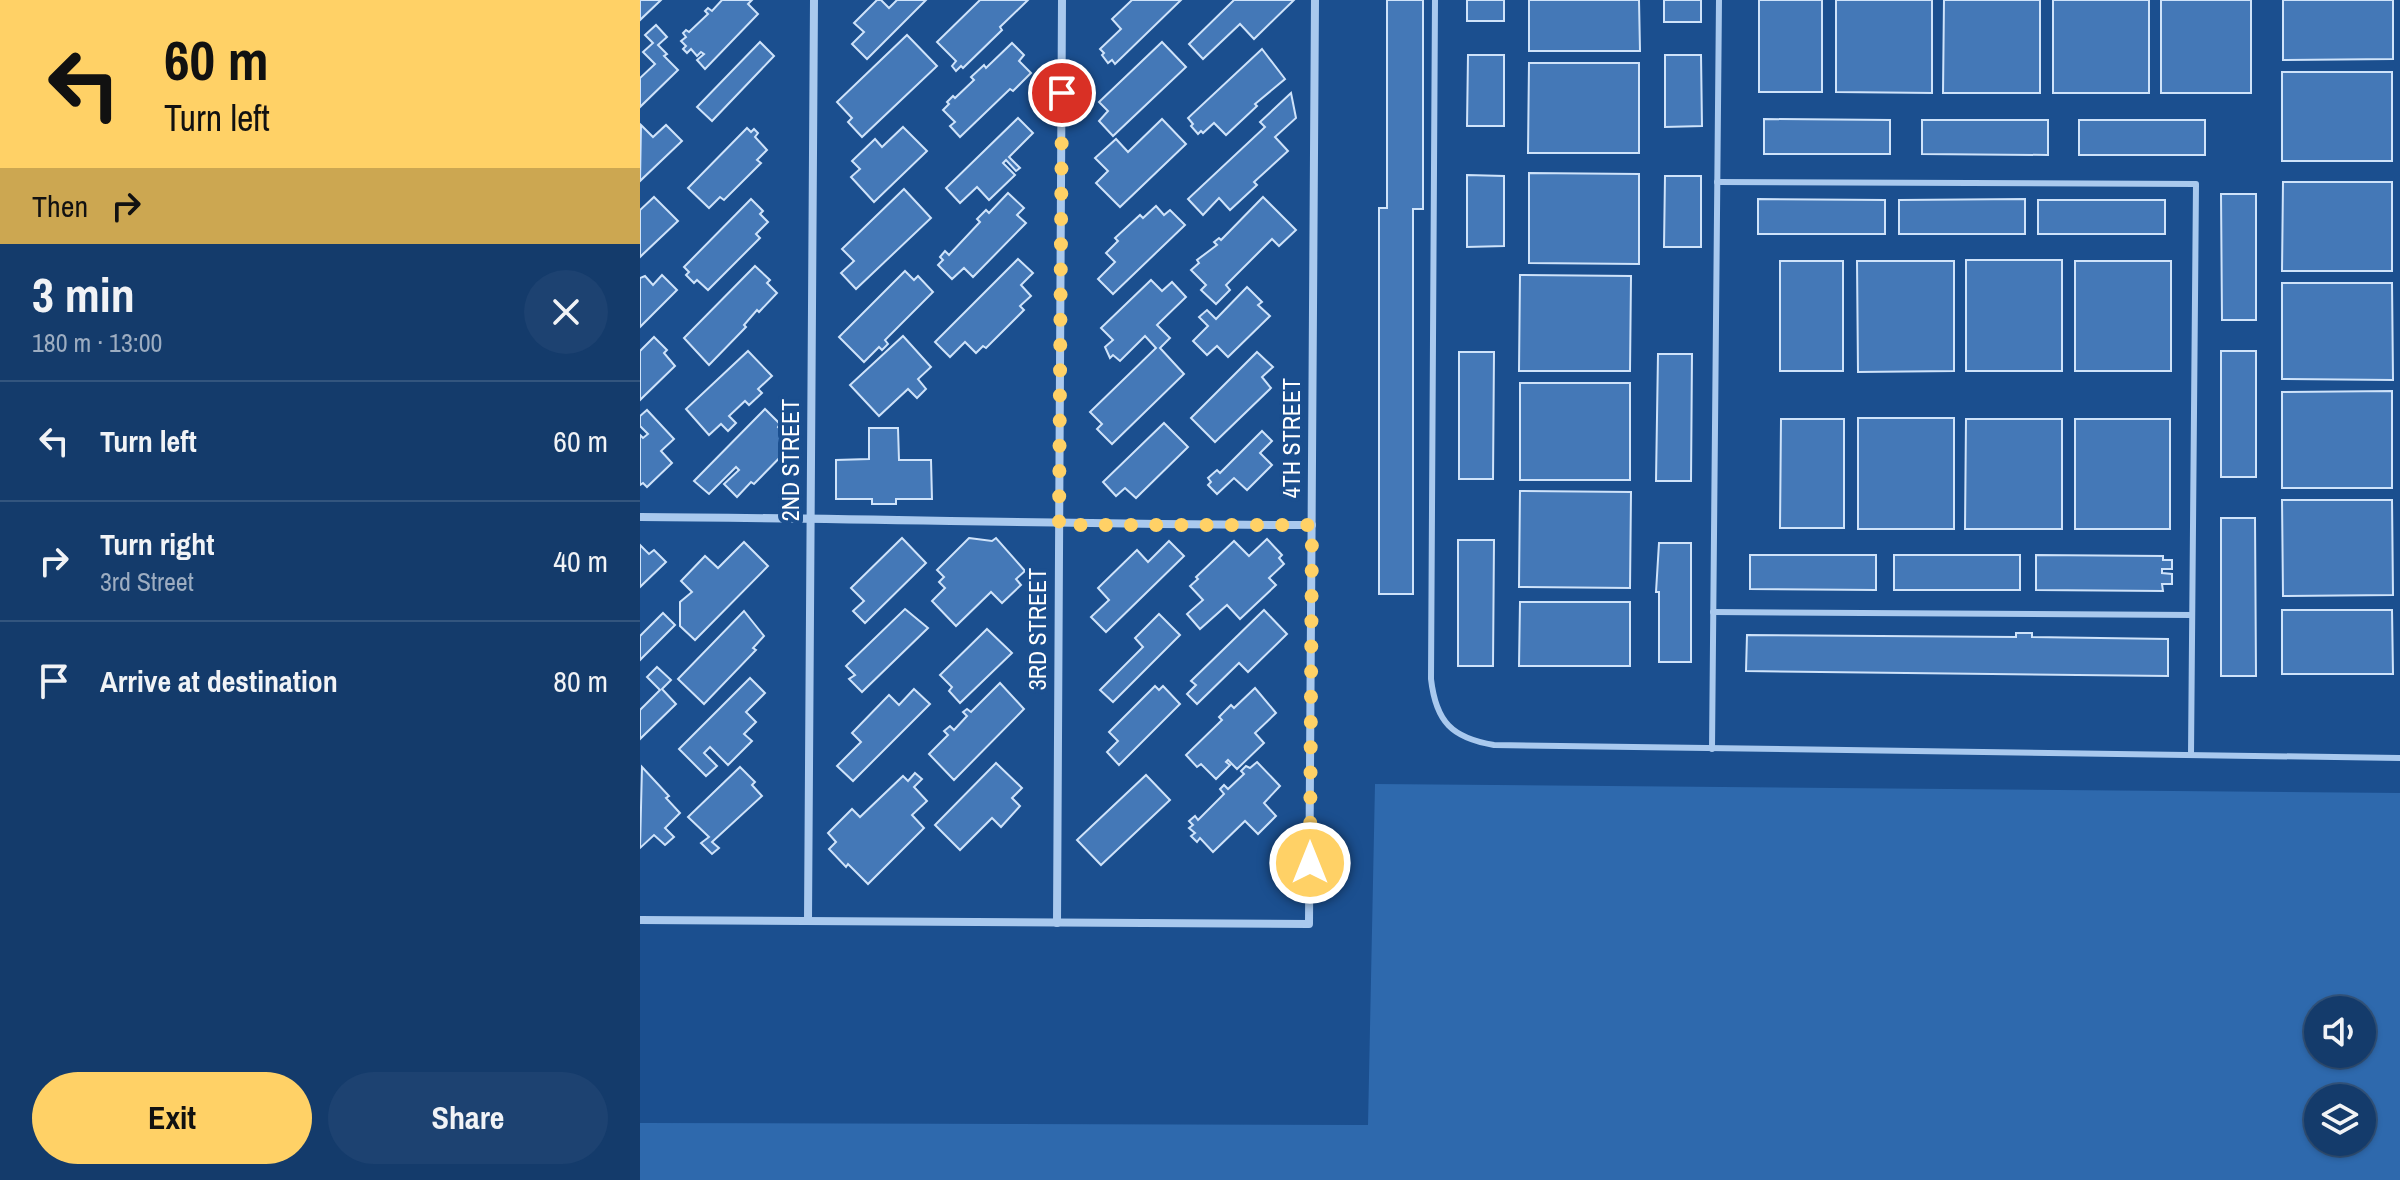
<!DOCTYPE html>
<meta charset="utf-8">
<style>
:root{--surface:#143b6b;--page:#1d4271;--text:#f1f3f6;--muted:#9dadc1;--line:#33557e;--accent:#ffd166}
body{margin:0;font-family:"Archivo Narrow",sans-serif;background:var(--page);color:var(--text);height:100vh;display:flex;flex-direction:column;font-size:30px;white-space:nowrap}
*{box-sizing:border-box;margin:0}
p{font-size:26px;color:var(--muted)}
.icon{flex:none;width:44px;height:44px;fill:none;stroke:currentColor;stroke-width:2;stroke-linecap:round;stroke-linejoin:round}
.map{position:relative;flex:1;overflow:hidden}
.panel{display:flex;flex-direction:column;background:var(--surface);width:640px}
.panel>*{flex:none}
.banner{background:#ffd166;color:#111;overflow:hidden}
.tools{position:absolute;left:1664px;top:996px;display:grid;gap:16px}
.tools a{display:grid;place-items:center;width:72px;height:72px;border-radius:50%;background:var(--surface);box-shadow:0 2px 6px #0004,0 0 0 2px var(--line);font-size:40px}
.pin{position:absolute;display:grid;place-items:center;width:68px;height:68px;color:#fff;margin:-34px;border:4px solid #fff;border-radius:50%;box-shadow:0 2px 8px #0007}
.me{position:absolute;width:88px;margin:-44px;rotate:0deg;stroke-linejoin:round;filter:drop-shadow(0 0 6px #0008)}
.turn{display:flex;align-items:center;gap:28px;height:168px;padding:0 32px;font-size:36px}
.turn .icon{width:104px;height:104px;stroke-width:2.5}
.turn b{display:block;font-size:56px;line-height:68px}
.then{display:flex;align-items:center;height:76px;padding:0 32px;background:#0003;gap:16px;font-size:30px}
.round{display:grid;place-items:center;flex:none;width:84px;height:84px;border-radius:42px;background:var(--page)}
.overview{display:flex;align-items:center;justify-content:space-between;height:136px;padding:0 32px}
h1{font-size:48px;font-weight:700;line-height:60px}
.button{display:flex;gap:16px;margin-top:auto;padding:16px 32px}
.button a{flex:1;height:92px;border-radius:48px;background:var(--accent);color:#111;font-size:32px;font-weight:700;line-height:92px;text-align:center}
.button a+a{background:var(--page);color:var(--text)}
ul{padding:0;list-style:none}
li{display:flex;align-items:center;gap:24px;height:120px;padding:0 32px;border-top:2px solid var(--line)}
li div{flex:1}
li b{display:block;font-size:30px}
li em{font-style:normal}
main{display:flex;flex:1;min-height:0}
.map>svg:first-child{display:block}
</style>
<main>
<section class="panel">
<div class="banner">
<div class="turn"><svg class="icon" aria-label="left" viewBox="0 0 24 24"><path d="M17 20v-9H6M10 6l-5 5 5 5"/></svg><div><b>60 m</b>Turn left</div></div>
<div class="then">Then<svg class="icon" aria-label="right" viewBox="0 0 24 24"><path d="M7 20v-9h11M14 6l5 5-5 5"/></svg></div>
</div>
<div class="overview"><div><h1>3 min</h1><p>180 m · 13:00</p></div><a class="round"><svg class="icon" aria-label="close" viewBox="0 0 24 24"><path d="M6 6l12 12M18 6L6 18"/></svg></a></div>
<ul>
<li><svg class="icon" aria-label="left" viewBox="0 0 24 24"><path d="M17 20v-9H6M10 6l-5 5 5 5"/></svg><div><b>Turn left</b></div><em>60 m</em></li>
<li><svg class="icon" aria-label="right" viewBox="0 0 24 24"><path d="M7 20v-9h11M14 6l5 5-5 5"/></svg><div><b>Turn right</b><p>3rd Street</p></div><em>40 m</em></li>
<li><svg class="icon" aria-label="arrive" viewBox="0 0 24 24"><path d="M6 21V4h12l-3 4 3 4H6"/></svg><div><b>Arrive at destination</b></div><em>80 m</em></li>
</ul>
<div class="button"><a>Exit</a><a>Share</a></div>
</section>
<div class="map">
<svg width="1760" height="1180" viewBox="0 0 1760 1180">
<rect width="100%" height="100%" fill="#1b4f8f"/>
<path fill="#2e69ad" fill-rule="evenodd" d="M735,784L1760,793V1180H0V1123L728,1125ZM1678,1010H1722V1054H1678ZM1678,1098H1722V1142H1678Z"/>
<g fill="#4478b7" stroke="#cfe3fa" stroke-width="2">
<path d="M0,0H21L0,20Z"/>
<path d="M82,0H112L108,4L118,14L65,69L57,60L64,54L61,52L57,56L51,49L47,53L43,49L46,46L41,41L46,37L43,33L46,30L49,32L68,14L65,11L68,8L72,11Z"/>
<path d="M237,0H241L249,8L257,0H286L227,59L212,44L224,32L214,23Z"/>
<path d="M340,0H388L360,27L362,30L323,68L321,66L316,71L312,66L316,61L297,42Z"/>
<path d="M492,0H541L475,64L472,60L468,63L462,55L464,53L460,49L481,29L472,19Z"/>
<path d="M594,0H654L614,39L600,24L563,59L549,44Z"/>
<path d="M747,0H783V209H773V594H739V208H747Z"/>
<rect x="827" y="0" width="37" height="21"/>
<path d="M889,0H999L1000,51H889Z"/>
<rect x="1024" y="0" width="37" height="22"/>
<rect x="1119" y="0" width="63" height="92"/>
<path d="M1196,0H1292V93L1196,92Z"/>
<path d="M1304,0H1400V93H1303Z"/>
<rect x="1413" y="0" width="96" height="93"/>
<rect x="1521" y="0" width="90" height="93"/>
<path d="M1643,0H1753V59L1643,60Z"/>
<path d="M16,25L27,37L18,45L27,54L24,56L38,70L0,107V78L15,64L3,52L13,43L5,35Z"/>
<path d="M267,35L297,66L222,137L208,122L212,118L197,102Z"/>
<path d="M120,42L134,56L72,121L57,107Z"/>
<path d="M522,42L546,67L473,136L459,121L468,111L459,102Z"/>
<path d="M372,43L384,55L379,61L391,73L373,91L370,89L320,137L310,126L315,122L303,110L309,104L307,102L313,96L315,98L334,80L331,77L344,65L346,68Z"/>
<path d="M622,49L645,79L615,104L617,106L586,135L574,123L563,133L561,131L558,134L551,126L553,124L548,118Z"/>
<path d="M828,55H864V126H827Z"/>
<path d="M1025,55H1061L1062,126L1025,127Z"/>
<path d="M889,63H999V153H888Z"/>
<rect x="1642" y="72" width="110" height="89"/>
<path d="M651,93L656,118L635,137L648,151L614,182L617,185L590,210L579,198L563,215L548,199L625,127L620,122Z"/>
<path d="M378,118L393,133L369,157L380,168L376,171L366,160L363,163L375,175L349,200L337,187L320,203L306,188Z"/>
<path d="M522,119L546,144L480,207L456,183L468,171L455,158L476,139L488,152Z"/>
<path d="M1124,119L1250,120V154H1124Z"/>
<path d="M1282,120H1408V155L1282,154Z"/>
<rect x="1439" y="120" width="126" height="35"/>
<path d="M1,125L13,137L26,125L42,141L0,181Z"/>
<path d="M263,127L287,151L234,202L211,177L220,169L212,161L235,139L242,147Z"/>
<path d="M107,128L111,132L114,129L118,133L115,137L127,150L117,160L121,163L84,200L80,197L69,208L48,188Z"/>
<path d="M889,173L999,174V264L889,263Z"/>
<path d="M827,175L864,176V246L827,247Z"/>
<path d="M1025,176H1061V247H1024Z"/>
<path d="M1643,182H1752V271H1642Z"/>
<path d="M264,189L291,218L216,289L201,273L214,261L202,249Z"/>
<path d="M368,193L384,208L377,215L386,223L333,277L324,268L312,279L298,265L303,260L300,257L305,251L309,255L340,222L337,219L346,210L349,213Z"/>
<path d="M1581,194H1616V320H1582Z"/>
<path d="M14,197L38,221L0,257V210Z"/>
<path d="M623,197L656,230L639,246L632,239L586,285L590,290L576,304L561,290L566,285L551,270L559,263L557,260L577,245L574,242L579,238L581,240Z"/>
<path d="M111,199L123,211L120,214L128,222L116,234L120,238L68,290L57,280L54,283L46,275L49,272L44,267Z"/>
<path d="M1118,199L1245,200V234H1118Z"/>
<path d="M1385,199V234H1259V200Z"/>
<rect x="1398" y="200" width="127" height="34"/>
<path d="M516,206L524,215L530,210L545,225L473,294L458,279L475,262L466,253L478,241L475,238L500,215L503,218Z"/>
<path d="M378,259L393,273L381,285L391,296L380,306L384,310L346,348L343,346L336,353L325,342L310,357L295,342Z"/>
<rect x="1326" y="260" width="96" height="111"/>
<rect x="1140" y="261" width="63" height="110"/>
<path d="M1217,261H1314V371L1218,372Z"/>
<rect x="1435" y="261" width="96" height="110"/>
<path d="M115,266L130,280L127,283L137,293L119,312L117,310L104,325L106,327L69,365L44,338Z"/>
<path d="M265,271L274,280L278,276L293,292L245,340L248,344L242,350L239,347L224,362L199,337Z"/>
<path d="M22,275L37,290L0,327V278L5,276L13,285Z"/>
<path d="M880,275L991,276L990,371H879Z"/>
<path d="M511,280L522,291L532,282L546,297L517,325L530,338L520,348L544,374L472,444L457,429L462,424L450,412L516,348L505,336L480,361L473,355L470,358L465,347L473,340L461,328Z"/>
<path d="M1642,283H1752L1753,380L1642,379Z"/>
<path d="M607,287L622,302L618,305L630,316L588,357L577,346L567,355L553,341L568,326L559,317L567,310L576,319Z"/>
<path d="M263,336L291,367L278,379L286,389L277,398L268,389L239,416L210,385Z"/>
<path d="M14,337L27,350L24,353L35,366L0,400V351Z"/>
<path d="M108,351L132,376L118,389L122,393L109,405L105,401L89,416L96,423L88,431L81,424L69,435L46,409Z"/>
<rect x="1581" y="351" width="35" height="126"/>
<path d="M617,352L633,367L622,377L631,388L575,442L551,418Z"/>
<path d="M819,352H854L853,479H819Z"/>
<path d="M1018,354H1052L1051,481H1016Z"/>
<rect x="880" y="383" width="110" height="97"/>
<path d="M1752,391V488H1642V392Z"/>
<path d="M125,409L140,424L138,427L151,440L147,443L151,446L114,484L111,482L97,497L84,484L99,470L96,467L69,494L54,481Z"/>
<path d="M7,410L34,439L21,451L32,463L7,487L3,483L0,485V435L3,438L8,434L0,426V416Z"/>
<rect x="1218" y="418" width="96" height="111"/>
<path d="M1141,419H1204V528H1140Z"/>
<path d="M1326,419H1422V529H1325Z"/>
<rect x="1435" y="419" width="95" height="110"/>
<path d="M524,423L548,447L496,498L485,488L476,496L463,482Z"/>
<path d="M229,428H258L259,460H291L292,499H256V504H232V499H196V460L229,459Z"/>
<path d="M622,431L632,441L620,453L632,465L607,490L594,478L577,494L568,485L571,482L568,478L577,470L580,473Z"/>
<path d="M880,491L991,492L990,588L879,587Z"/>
<path d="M1642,500H1752L1753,595L1643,596Z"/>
<path d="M1581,518H1615L1616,676H1581Z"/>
<path d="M262,538L286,563L225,623L213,611L224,601L211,588Z"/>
<path d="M329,538L352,541L356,538L385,571L376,579L381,585L362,603L351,592L316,626L292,601L305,588L299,582L304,577L297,570Z"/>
<path d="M627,539L642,555L639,558L644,564L629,578L636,585L600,619L587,605L560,629L547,614L563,600L550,586L558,579L556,577L594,541L609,556Z"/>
<path d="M818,540H854L853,666H818Z"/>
<path d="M529,541L544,556L466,632L451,617L469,600L458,588L497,550L508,562Z"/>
<path d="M104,542L128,566L55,640L40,626V602L52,592L41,581L65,556L78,568Z"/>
<path d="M1019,543H1051V662H1019V592H1016Z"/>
<path d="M0,545L9,554L14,550L26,562L0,587Z"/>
<path d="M1110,555H1236V590L1110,589Z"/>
<rect x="1254" y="555" width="126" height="35"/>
<path d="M1396,555L1523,556V560H1532V569H1522V573L1532,574V584H1522L1523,591L1396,590Z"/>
<path d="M880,602H990V666H879Z"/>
<path d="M265,609L288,628L222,692L209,679L215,675L206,666Z"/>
<path d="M624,610L647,634L608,672L599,663L557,704L547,694L556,685L551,681Z"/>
<path d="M1642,610H1752L1753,674H1642Z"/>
<path d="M104,611L124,636L113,648L116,650L64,704L38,679Z"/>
<path d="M23,613L35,625L0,660V636Z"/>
<path d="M519,614L540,635L473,702L460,690L503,647L495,638Z"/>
<path d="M347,629L372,653L320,703L309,691L312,687L300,675Z"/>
<path d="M1376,633H1392V637L1528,639V676L1106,671L1107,635L1376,637Z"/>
<path d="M17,667L31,680L22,689L36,704L0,739V710L20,690L7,677Z"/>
<path d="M110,678L125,693L106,712L116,722L104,734L112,741L88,765L70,747L64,753L77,766L66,776L39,749Z"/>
<path d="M360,683L384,709L314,780L289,754L308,735L304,731L310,726L314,730L327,716L323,712L327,709L331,712Z"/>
<path d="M515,686L519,690L523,686L540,704L479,765L467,752L478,741L469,732Z"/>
<path d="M615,688L636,713L615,733L624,743L597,769L588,760L586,762L590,765L576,779L561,764L557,767L546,755L582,720L579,717L591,705L594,708Z"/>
<path d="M274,689L290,704L213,781L197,766L221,742L212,733L249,695L259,705Z"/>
<path d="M617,762L640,786L624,803L636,816L618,834L605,821L573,852L560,838L557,842L551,836L555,833L549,828L553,825L549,821L555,816L558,820L584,794L580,789L584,785L588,789L604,774L601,771L606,766L610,768Z"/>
<path d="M356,763L382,788L372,798L380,806L361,827L352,818L320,850L295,825Z"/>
<path d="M2,767L29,796L26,798L40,813L25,828L34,837L25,845L14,835L0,848Z"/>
<path d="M100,767L115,782L112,785L122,796L72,842L79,848L72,854L61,843L69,837L48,817Z"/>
<path d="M275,773L282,779L274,787L287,801L272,815L284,828L228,884L208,864L206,867L189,849L196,842L188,833L212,809L220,817L263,776L268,781Z"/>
<path d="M506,775L530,800L461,865L437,840Z"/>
</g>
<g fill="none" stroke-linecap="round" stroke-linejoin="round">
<g stroke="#a9c9ee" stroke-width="6">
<path d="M795,0L791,679C796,722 812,738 854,745L1760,758"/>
<path d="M1077,182L1556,184L1551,755"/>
<path d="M1073,612L1552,615"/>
<path d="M1072,749L1079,0"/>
</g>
<g stroke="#a9c9ee" stroke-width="8">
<path d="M0,517C224,518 448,525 672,525"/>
<path d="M0,920L669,924L675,0"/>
<path d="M168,921L174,0"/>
<path d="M417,923L422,0"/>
</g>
</g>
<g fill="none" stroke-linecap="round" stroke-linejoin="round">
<path stroke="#ffd166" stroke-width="14" stroke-dasharray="0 25.2" d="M422,93L419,525H672L670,863"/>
</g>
<g text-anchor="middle" stroke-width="8" stroke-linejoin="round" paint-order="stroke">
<g font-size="24" fill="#fff" stroke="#1b4f8f">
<text transform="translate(652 438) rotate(-90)" y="8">4TH STREET</text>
<text transform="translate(151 460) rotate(-90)" y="8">2ND STREET</text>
<text transform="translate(398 629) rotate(-90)" y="8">3RD STREET</text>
</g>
</g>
</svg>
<div class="tools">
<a><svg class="icon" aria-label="sound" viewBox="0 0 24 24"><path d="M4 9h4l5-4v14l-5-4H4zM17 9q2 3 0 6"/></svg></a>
<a><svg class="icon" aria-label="layers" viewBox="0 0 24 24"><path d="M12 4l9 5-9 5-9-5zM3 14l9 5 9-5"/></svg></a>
</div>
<div class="pin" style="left:422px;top:93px;background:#d93025"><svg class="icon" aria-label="arrive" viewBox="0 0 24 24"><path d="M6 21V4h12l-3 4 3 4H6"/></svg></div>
<svg class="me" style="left:670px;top:863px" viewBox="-20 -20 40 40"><circle r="17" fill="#ffd166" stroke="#fff" stroke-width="3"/><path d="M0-11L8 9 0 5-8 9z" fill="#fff"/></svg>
</div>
</main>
